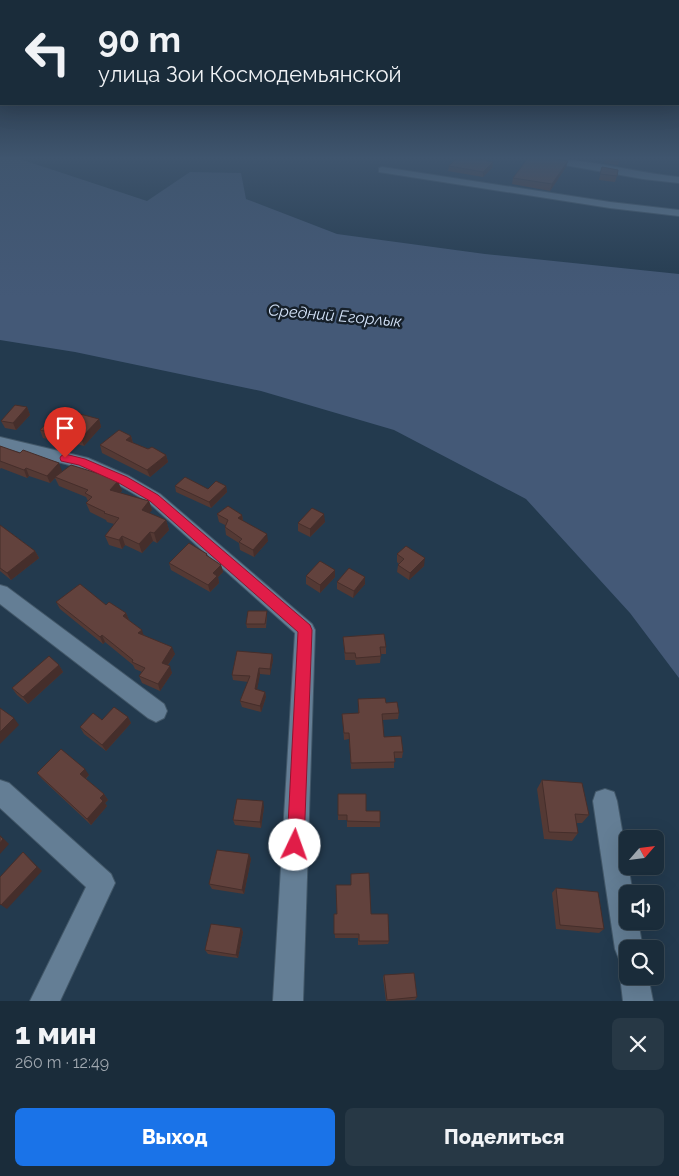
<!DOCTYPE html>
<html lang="ru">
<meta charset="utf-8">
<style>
:root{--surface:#1a2c3a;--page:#273845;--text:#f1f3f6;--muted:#9fa7af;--line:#384854;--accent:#1a73e8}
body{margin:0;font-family:Raleway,sans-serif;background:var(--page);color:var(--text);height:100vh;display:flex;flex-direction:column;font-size:19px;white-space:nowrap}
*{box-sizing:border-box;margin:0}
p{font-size:16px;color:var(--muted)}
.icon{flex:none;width:28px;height:28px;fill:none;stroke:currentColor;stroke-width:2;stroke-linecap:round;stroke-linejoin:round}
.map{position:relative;height:1001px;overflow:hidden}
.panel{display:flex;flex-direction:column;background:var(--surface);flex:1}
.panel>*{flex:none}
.guide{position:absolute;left:0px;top:0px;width:680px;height:105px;box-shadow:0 5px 20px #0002,0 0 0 1px var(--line);background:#1a2c3a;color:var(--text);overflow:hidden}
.needle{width:32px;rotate:62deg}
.tools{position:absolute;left:619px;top:830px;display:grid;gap:10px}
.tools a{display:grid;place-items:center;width:45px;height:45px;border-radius:8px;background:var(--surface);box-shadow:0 5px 20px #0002,0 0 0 1px var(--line);font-size:25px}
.pin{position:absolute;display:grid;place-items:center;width:42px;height:42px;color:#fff;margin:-51px -21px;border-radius:50% 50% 50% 0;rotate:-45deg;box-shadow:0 0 5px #0007}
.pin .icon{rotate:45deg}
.me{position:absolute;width:55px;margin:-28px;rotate:3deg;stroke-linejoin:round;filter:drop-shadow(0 0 4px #0008)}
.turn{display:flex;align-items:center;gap:18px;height:105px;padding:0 15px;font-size:22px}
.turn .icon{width:65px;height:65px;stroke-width:2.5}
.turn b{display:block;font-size:35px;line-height:42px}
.round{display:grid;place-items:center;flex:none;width:52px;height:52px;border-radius:8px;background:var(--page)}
.summary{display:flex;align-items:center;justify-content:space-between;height:85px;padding:0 15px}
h1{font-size:30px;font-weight:800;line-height:38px}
.cta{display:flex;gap:10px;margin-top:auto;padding:10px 15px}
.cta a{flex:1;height:58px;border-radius:8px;background:var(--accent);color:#fff;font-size:20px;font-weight:800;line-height:58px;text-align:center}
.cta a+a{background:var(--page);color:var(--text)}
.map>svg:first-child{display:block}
</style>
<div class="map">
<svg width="679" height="1001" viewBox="0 0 679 1001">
<rect width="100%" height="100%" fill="#233a4e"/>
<path fill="#445977" d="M0,158H17L147,201L190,172L241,173L246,199L337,234L485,254L679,274V678L630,613L526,499L394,430L261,391L75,352L0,340Z"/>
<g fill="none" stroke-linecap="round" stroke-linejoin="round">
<g stroke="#425768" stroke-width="2">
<g id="minor">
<path d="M537,158C585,158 632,172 679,177V183L643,179L542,161Z"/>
<path d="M382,167L610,202L679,210V216L610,208L379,172V168Z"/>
<path d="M0,437L88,458L129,476L160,494L312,624L315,630L303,1001H273L295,633L148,502L117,484L77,467L0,447Z"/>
<path d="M0,585L7,587L164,704L167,711L164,718L156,722L148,718L0,604Z"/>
<path d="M0,780L9,783L111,874L115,883L60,1001H30L86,887L0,808Z"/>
<path d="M605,789L614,792L617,801L633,894H628V921H638L643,949H628V962L619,959L615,949L593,801L596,792Z"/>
<path d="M628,964V976H648L653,1001H623L620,976L624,966Z"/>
</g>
</g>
<use href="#minor" fill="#647e95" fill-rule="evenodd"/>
</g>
<g fill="#543934">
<path d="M605,160H619L618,165L604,163Z"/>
<path d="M568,161L566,167L550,191L512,184L513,178Z"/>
<path d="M493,162L492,168L483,177L448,171L449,166Z"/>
<path d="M602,167L617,176L615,182L599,180Z"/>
<path d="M27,407L30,415L16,430L5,428L1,421Z"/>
<path d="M99,419L101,427L84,446L61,440L59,442L43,438L40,430L74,420Z"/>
<path d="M131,436L133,443L166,455L168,462L150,477L102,453L100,445Z"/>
<path d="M0,446L62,471L60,473L122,491L120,493L149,501L152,510L149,513L166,520L169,530L157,543L153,541L142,553L125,545L122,549L109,545L105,536L114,524L107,522L106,520L90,512L86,503L88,501L86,497L59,486L55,478L50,483L29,476L27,478L1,468L0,469Z"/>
<path d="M175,486L208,489L226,486L227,492L211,508L176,492Z"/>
<path d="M217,514L242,515L243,521L268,541L254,557L240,550L239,543L226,535L225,527V525L219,522Z"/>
<path d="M325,522L310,537L298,531V523Z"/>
<path d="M0,525L35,551L39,558L11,580L0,571Z"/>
<path d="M207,554L208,557L221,565L223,572L218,577L219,583L210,592L171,570L169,563Z"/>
<path d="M397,554L424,566L409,580L397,572L398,565L399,564L397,562Z"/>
<path d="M306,576L335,577L320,593L306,584Z"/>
<path d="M365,577V584L353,598L337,589V582Z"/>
<path d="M56,602L106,605L126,613L129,620L144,635L175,654L168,665L172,673L160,691L142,683L139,676L142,672L135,669L133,665L105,642L103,644L60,609Z"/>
<path d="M267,611V615L266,628H247L246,624Z"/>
<path d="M343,637L386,647V654H381L380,663L356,665L355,660H345Z"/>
<path d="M272,654L273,660L270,675L260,674L257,689L265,692L266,697L261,712L242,707L240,701L248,682L233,680L232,675Z"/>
<path d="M59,665L63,672L28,704L17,695L12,688Z"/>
<path d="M358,699L386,703L399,713L398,719L383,720L384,737L403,752L402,758H394V768L351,769L349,739L344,740L342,714H358Z"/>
<path d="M128,717L131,723L106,751L84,734L80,727Z"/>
<path d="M37,773L89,775L86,779L104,794L108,800L105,803L107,806L91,825L42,779Z"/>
<path d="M542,780L589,815L582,823H576L578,833L572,841L544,839L537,789Z"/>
<path d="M338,794L380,822V827H347V820H338Z"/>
<path d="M264,807L261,828L235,825L233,820Z"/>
<path d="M249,854L251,859L244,894L212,889L209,884Z"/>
<path d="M556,888L604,929L599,933L556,929L552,893Z"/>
<path d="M334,914H371L389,941L388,944L358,945V938H335Z"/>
<path d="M241,928L243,932L238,958L208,954L205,950Z"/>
<path d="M384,975L417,997L415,1000L386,1001L383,978Z"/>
</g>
<g fill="#452e2b">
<path d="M568,161L566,167L550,191L552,184Z"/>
<path d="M493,162L492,168L483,177V172Z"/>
<path d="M27,407L30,415L16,430L13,423Z"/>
<path d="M99,419L101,427L84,446L81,438Z"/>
<path d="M58,432L61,440L59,442L56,434Z"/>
<path d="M131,436L133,444L126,440Z"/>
<path d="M166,455L168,462L150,477L147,470Z"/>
<path d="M59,463L62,471L56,477H55V478L50,483L47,476Z"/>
<path d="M26,468L29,476L27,478L24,470Z"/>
<path d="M118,481L122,491L113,499L110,490Z"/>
<path d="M226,486L227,492L211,508L209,502Z"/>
<path d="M149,501L152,510L145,519L142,510Z"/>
<path d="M324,514L325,522L310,537V529Z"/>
<path d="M242,515L243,522L238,518Z"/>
<path d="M166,520L169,530L157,543L154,533Z"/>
<path d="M150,532L153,541L142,553L139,544Z"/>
<path d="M267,534L268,541L254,557L253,550Z"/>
<path d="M122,536L125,545L122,549L119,540Z"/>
<path d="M35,551L39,558L11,580L7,573Z"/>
<path d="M425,558L424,566L409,580L410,573Z"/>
<path d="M221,565L223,572L218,577L219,583L210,592L208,585L213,573Z"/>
<path d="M335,570V577L320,593V585Z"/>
<path d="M365,577V584L353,598L354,591Z"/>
<path d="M126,613L129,620L123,616Z"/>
<path d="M142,630L144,637L138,633Z"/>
<path d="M102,635L105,642L103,644L100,637Z"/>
<path d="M172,647L175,654L165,669L162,663Z"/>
<path d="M272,654L273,660L270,675V669Z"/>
<path d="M59,665L63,672L28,704L23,697Z"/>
<path d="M170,666L172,673L160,691L158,684Z"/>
<path d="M259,668L260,674L256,695L255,689Z"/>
<path d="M265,692L266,697L261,712L260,706Z"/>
<path d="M128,717L131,723L106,751L102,745Z"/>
<path d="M14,718L19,725L0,744V732Z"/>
<path d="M85,769L89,775L84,780L80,774Z"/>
<path d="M104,794L108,800L105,803L107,806L91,825L87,819L100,798Z"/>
<path d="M263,801L264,807L261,828L260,822Z"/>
<path d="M0,835L9,844L0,854Z"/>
<path d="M23,852L42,871L7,909L1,905Z"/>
<path d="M249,854L251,859L244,894L242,890Z"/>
<path d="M241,928L243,932L238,958L236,955Z"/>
</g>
<g fill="#62423d" stroke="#452e2b">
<path d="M457,158H473L493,162L483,172L449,166Z"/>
<path d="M528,158H552L568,161L552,184L513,178Z"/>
<path d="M606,158L619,160V162L605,160Z"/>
<path d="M602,167L618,170L617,176L600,174Z"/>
<path d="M15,405L27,407L13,423L1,421Z"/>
<path d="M80,414L99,419L81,438L58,432L56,434L40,430L54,415L74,420Z"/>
<path d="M119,430L131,436L126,440L148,449L152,447L166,455L147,470L100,445Z"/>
<path d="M0,446L20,453L23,450L59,463L47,476L26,468L24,470L0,461Z"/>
<path d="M71,465L103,475L118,481L110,490L149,501L142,510L166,520L154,533L150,532L139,544L122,536L119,540L105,536L119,518L104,513L105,512L86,503L92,497L85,493L88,490L55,477Z"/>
<path d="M185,477L208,489L216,481L226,486L209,502L175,486Z"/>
<path d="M228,506L242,515L238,518L267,534L253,550L239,542L242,539L225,527L228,520L217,514Z"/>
<path d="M312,508L324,514L310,529L298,523Z"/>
<path d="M0,525L35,551L7,573L0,568Z"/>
<path d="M189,543L207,554L206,555L221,565L213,573L217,576L208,585L169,563Z"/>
<path d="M406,546L425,558L410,573L398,565L404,559L397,554Z"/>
<path d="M320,561L335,570L320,585L306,576Z"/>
<path d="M349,568L365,577L354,591L337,582Z"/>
<path d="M80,584L106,605L109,602L126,613L123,616L142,630L138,633L172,647L162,663L170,666L158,684L139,676L145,668L132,662L133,660L102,635L100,637L56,602Z"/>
<path d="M248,611H267L265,624H246Z"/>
<path d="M384,634L386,647H380L381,656L356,658L355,653H345L343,637Z"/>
<path d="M237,651L272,654L270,669L259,668L255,689L265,692L260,706L240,701L250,676L232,675Z"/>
<path d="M49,656L59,665L23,697L12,688Z"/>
<path d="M385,698L386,703L397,702L399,713L382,714L384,737L401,736L403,752H394L395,762L351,763L349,733H344L342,714L359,713L358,699Z"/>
<path d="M114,707L128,717L102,745L80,727L93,713L102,720Z"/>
<path d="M0,708L14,718L0,732Z"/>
<path d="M61,749L85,769L80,774L104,794L100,798L103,801L87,819L37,773Z"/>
<path d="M542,780L582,783L589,815L575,814L578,833L549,832Z"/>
<path d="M338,794H366V811H380V822L347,821V815H338Z"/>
<path d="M237,799L263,801L260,822L233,820Z"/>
<path d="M0,836L3,839L0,843Z"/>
<path d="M217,850L249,854L242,890L209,884Z"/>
<path d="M23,852L37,867L1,905L0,904V877Z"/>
<path d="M369,873L371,914H388L389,941H359V934H334V914H337L336,885H351V874Z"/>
<path d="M556,888L598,892L604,929L560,925Z"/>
<path d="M211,924L241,928L236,955L205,950Z"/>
<path d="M414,973L417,997L387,1000L384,975Z"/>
</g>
<linearGradient id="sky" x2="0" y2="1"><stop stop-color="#13202b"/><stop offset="0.53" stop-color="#3f556e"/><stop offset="1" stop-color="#3f556e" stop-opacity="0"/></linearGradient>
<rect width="679" height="298" fill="url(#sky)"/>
<path fill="#e11d48" stroke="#92132f" d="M65,454L85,459L127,477L158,495L310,625L312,630L304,845L301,851L295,853L289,851L287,845L298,632L150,501L119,483L79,465L61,461L60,458L61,456Z"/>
<g text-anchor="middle" stroke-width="5" stroke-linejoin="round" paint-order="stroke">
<g font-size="16" font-style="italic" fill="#d4e3f9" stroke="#16202a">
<text transform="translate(335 315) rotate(5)" y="6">Средний Егорлык</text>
</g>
</g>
</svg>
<div class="tools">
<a><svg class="needle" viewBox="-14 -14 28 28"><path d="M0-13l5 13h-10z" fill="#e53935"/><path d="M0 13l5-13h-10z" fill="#9fa7af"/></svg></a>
<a><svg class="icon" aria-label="sound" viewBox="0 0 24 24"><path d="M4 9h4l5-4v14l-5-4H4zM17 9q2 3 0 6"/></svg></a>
<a><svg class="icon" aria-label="search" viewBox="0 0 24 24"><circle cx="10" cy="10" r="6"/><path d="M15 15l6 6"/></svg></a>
</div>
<div class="pin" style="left:65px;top:458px;background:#d93025"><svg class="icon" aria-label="arrive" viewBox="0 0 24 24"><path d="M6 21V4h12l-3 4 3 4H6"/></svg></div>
<svg class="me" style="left:295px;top:845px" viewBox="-20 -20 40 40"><circle r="19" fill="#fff"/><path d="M0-13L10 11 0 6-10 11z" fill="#e11d48"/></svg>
<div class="guide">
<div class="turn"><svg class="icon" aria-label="left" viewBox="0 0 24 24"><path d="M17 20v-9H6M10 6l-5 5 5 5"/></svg><div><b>90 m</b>улица Зои Космодемьянской</div></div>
</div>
</div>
<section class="panel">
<div class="summary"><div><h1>1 мин</h1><p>260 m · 12:49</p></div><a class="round"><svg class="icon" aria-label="close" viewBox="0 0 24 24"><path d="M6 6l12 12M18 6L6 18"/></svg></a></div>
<div class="cta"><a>Выход</a><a>Поделиться</a></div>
</section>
